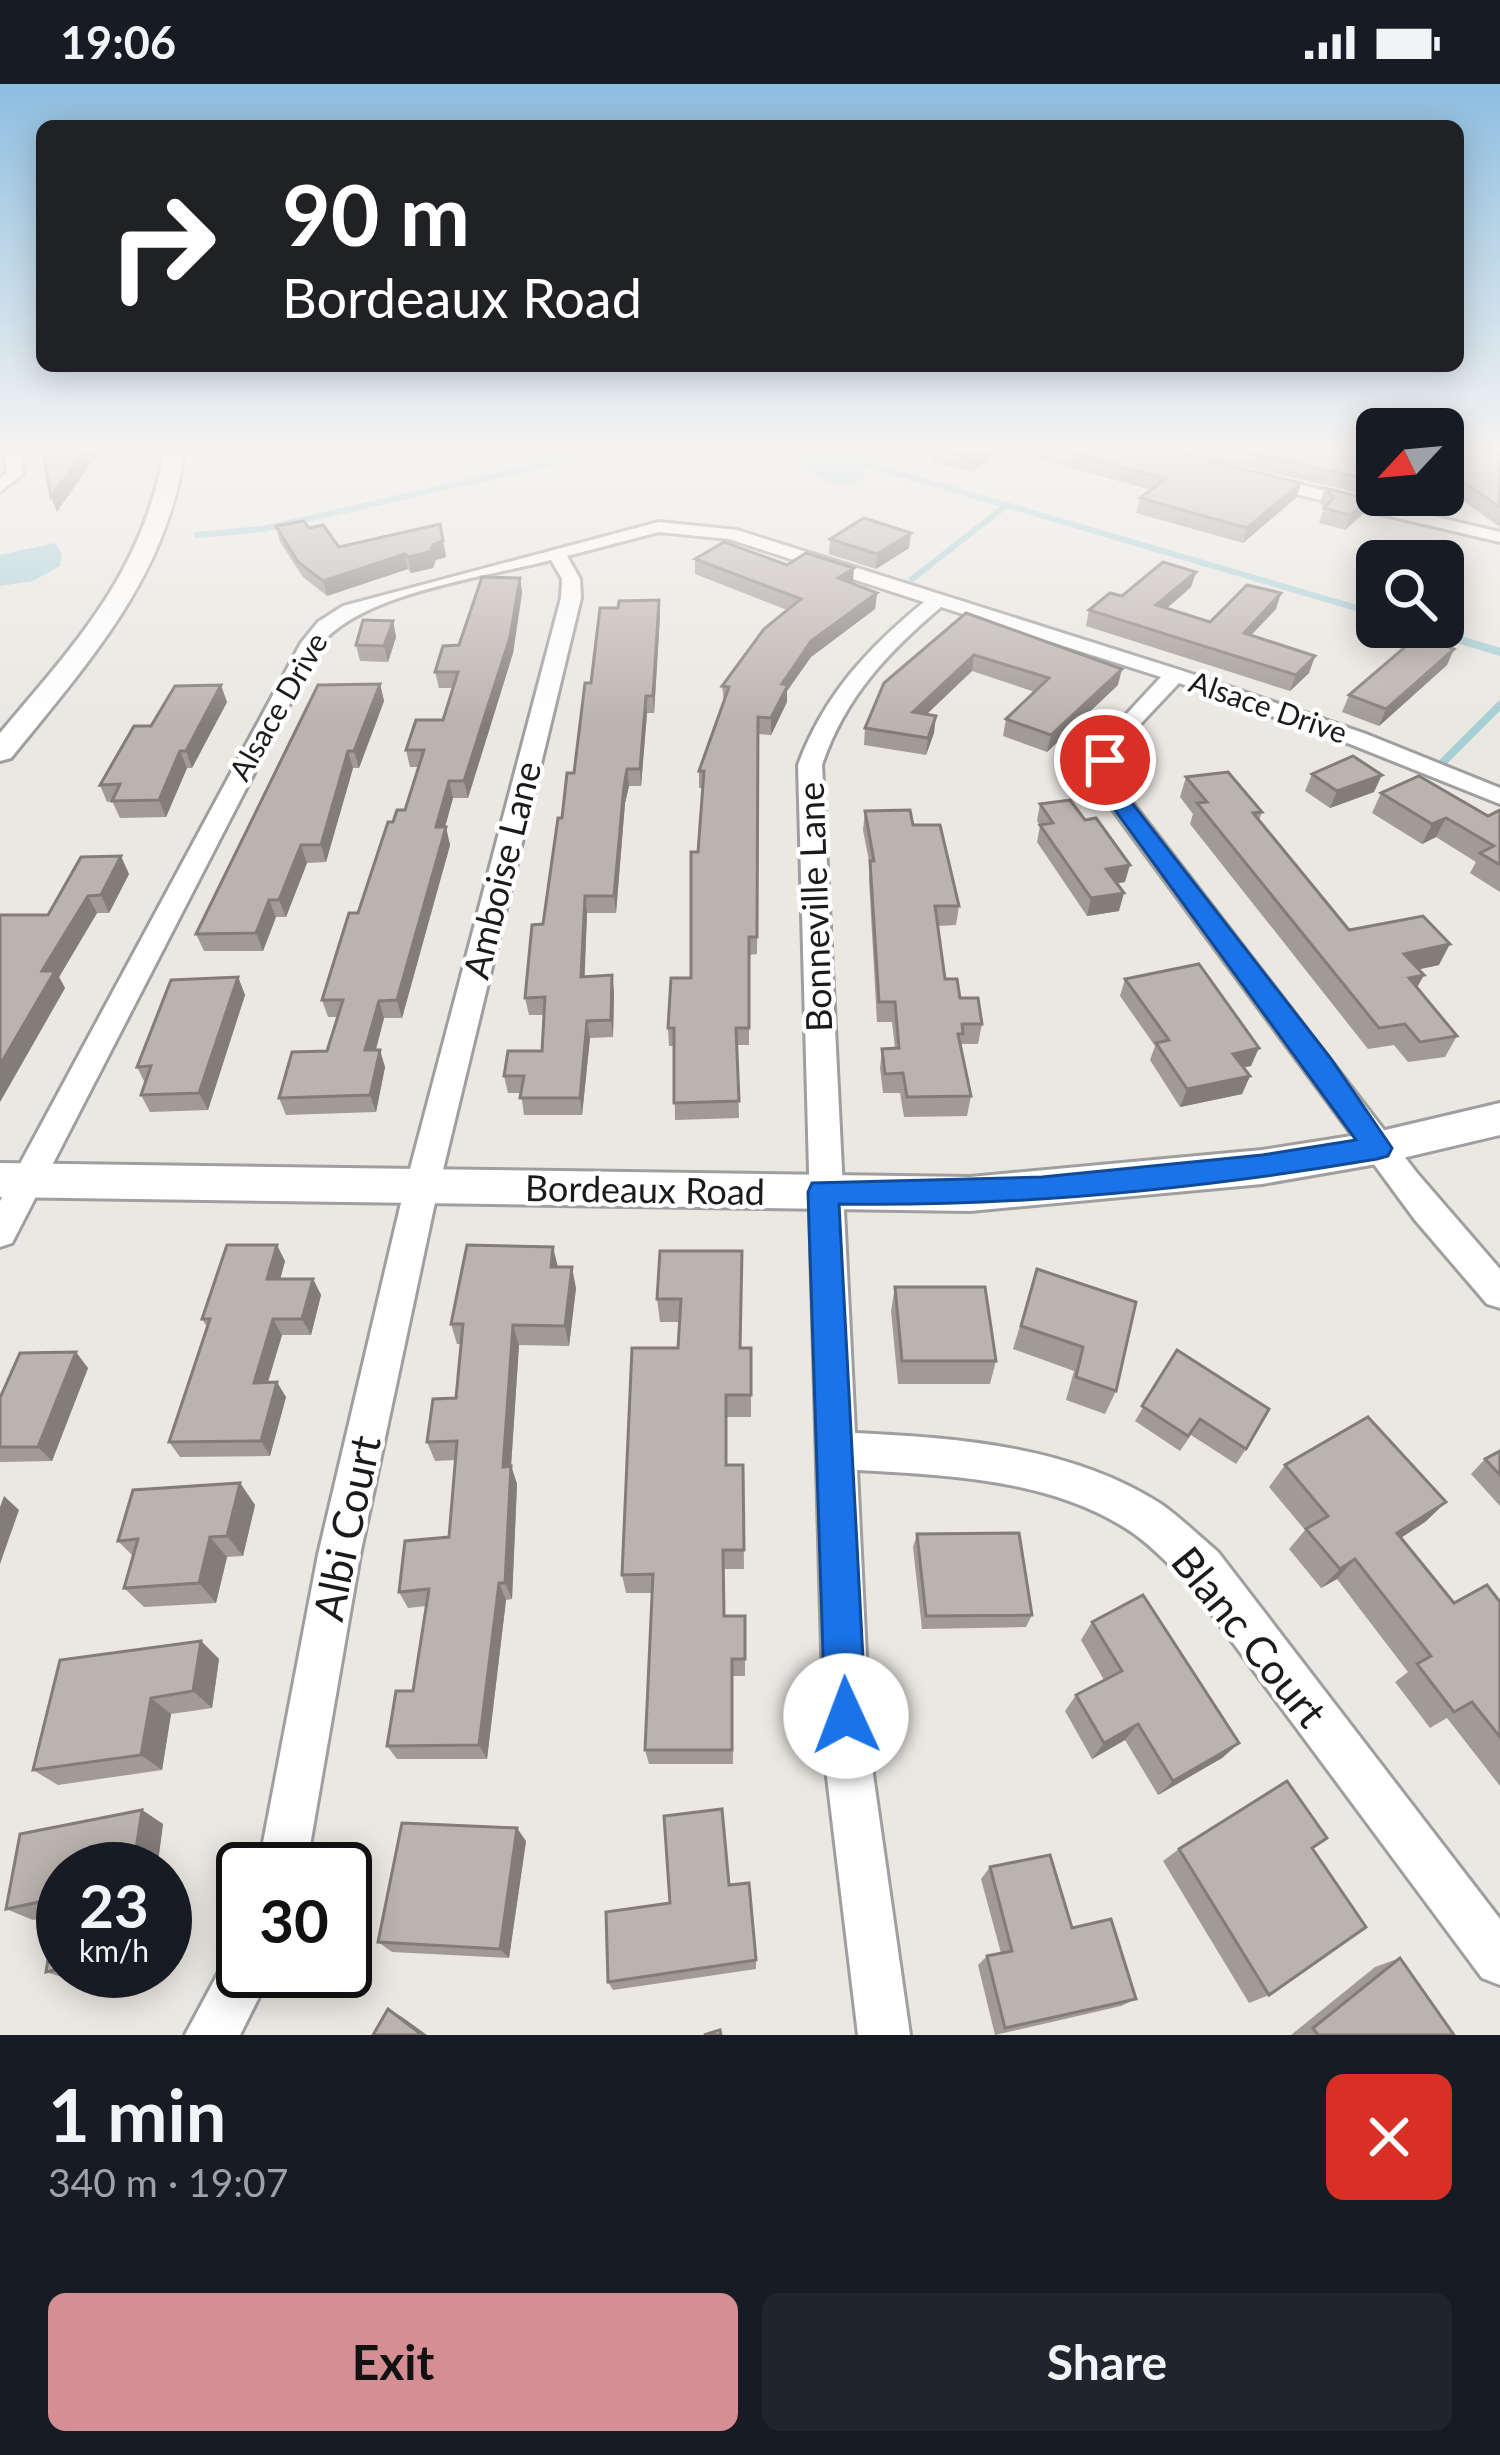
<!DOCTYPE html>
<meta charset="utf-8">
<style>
:root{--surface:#171b24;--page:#20242c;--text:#f1f3f6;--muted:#9ea1a6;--accent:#d58e94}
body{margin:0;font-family:Lato,sans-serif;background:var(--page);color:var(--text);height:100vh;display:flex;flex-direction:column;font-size:45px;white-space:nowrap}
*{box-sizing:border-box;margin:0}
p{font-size:39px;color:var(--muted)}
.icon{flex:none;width:66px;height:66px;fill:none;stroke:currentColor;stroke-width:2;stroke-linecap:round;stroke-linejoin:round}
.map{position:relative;height:1951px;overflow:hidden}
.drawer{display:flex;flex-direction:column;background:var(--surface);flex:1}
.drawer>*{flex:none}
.top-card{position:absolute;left:36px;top:36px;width:1428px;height:252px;border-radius:18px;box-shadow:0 6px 30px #0003;background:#202124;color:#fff;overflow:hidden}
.needle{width:78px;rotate:244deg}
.controls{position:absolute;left:1356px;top:324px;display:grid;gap:24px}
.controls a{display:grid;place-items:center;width:108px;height:108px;border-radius:18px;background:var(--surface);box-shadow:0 6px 30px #0003;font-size:60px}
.speed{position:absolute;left:36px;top:1758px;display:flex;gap:24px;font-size:60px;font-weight:700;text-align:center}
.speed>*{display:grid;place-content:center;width:156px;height:156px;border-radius:50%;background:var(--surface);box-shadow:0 6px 30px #0003;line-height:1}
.speed small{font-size:30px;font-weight:400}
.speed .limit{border:6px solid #111;border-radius:18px;background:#fff;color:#111}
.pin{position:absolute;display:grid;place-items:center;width:102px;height:102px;color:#fff;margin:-51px;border:6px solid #fff;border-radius:50%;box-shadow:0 3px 12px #0007}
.me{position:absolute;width:132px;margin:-66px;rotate:358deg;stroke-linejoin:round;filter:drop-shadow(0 0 9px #0008)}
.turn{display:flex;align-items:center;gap:42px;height:252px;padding:0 48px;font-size:54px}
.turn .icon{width:156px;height:156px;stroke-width:2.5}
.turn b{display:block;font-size:84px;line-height:102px}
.round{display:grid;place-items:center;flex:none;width:126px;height:126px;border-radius:18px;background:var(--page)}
.overview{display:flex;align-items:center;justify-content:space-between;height:204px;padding:0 48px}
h1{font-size:72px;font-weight:700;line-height:90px}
.action{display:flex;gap:24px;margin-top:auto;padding:24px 48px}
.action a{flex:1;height:138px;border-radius:18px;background:var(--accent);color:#111;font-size:48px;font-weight:700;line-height:138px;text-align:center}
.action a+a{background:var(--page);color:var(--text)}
.status{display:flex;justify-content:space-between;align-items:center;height:84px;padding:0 60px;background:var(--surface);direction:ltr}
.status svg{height:33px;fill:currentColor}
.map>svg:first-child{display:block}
</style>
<div class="status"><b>19:06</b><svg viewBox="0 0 49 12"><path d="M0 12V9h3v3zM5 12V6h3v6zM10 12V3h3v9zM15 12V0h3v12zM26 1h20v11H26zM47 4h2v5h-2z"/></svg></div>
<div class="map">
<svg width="1500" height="1951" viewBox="0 0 1500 1951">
<rect width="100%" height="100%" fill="#ebe7e1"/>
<g fill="#a5ced5">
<path d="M788,369H864V394C835,413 811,387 788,369Z"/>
<path d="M55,459L62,470L60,482L33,497L0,502V471Z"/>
</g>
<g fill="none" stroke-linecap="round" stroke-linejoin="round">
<g stroke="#a5ced5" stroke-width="6">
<path d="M856,377L1377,530"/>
<path d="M197,451L263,445L595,369"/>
<path d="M912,495L1007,421"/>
<path d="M1419,543L1464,557"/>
</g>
<g stroke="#a5ced5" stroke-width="8">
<path d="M1454,554L1500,568"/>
<path d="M1441,680L1500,621"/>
</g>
<g stroke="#9f9f9f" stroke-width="6">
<g id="minor">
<path d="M4,369H20L23,390L0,408V394L7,389Z"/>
<path d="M1259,391L1500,448V458L1253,400L1251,396Z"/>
<path d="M659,438L737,446L1183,587L1366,650L1500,704V720L1350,660L1179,599L1130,651L1115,696L1417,1089L1500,1185V1224L1487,1220L1415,1136L1091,696L1108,650L1161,593L941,523C887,569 845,613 822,681L855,1349C958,1354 1071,1362 1161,1420C1181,1434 1199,1452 1218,1468L1500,1835V1901L1482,1894L1188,1498C1170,1482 1153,1463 1133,1449C1054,1395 949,1391 857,1386L871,1676L910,1951H858L825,1676L798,681C824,611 868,564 924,518L729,455L659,448L567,472L580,495L581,514L434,1123L360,1471L306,1785H258L318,1471L400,1123L561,514L562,495L551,476C486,493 363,508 320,561L12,1159L0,1163V1117L301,559L318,538L343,522Z"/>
<path d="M243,1863V1887H272L240,1951H185L229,1869Z"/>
</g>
</g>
<g stroke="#9f9f9f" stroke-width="6">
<g id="tertiary">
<path d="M164,369H184C167,493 87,580 11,674L0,677V649C76,559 142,489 164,369Z"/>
<path d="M1500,1019V1051L1377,1080L1262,1100L970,1127L0,1113V1079L970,1093L1262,1066L1377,1048Z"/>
</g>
</g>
<use href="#minor" fill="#fff" fill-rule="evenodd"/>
<use href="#tertiary" fill="#fff" fill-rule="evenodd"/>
</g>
<g fill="#a19a96">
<path d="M933,369H1000L972,388L932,377Z"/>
<path d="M1016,369H1176L1297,413L1243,459L1136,429L1140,414L1151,406Z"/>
<path d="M1181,369H1377V411H1443V369H1500V443L1456,412L1445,422L1421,416L1415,421Z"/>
<path d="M1325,404L1369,415L1364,429L1345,446L1319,439L1324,424L1320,419Z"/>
<path d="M440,440L446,473L436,476L433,484L411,489L408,485L327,512L303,493L280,458L276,442L309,444L339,463Z"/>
<path d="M911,449L909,464L876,485L829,470L830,455Z"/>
<path d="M695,475L787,481L853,500L877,509L875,525L811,573L787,607V618L771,651L758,650L757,870L749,871V961H737L739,1034L675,1036L674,962H669L668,944L691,894L703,704H699V687L724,618L722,602L787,526L695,490Z"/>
<path d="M1196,488L1191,503L1166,525L1210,538L1276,525L1251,551L1315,572L1309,589L1290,607L1086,542L1089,526L1122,512Z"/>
<path d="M520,494L522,509L513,569L468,714H453L445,743L450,761L402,934H384L376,966L385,983L376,1028L286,1031L279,1014L327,967L337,933H328L322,916L393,738L405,726L418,683H410L406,666L443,636L453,604H439L435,588Z"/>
<path d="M966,529L1118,601L1047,668L1003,652L1006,635L1035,608L972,587L927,630L934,649L926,671L864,661L865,644Z"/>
<path d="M660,532L654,629H647L641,702H629L625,719L616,829H587L584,892L612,891L614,909L613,953L590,954L582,1031H524L521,1009H508L504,992L542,967L544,931H529L525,914L543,840L562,734L574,689L591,599Z"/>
<path d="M393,537L396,553L388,578L360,577L356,561Z"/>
<path d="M1447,581L1379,642L1342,628L1349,611Z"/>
<path d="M380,600L384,617L359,684H353L326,778L307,779L286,833H276L263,867H204L196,850Z"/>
<path d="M227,618L192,684H187L166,733L120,734L112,717L107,718L100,701L151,642Z"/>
<path d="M1312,690L1374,708L1330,724L1305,707Z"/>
<path d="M1186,693L1262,728L1259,736L1349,846L1439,881L1418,885L1424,891L1417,903L1457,952L1445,973L1408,978L1394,961L1368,965L1190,740L1193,730L1180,713Z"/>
<path d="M1381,709L1488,732L1500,726V808L1470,789L1476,778L1436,753L1422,760L1372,729Z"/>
<path d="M1040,720L1125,798L1117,799L1119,827L1087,832L1037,758L1040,742L1037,737Z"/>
<path d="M865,727L913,741L959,822L956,841L938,842L945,895L982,940L978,960H962L961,965L971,1012L967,1032L904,1033L900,1009H883L880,984L882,965L895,964L892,938H877L869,796L870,782L863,746Z"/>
<path d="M129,790L109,829H97L59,893L65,904L0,1018L48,831Z"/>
<path d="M238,893L245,911L208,1026L150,1028L141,1011L145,999L137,983Z"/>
<path d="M1125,895L1251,982L1243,983L1250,992L1242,1010L1180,1023L1150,976L1155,962L1120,912Z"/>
<path d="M660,1167L741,1264H751V1333H727V1381H743L744,1485H724V1532H745V1592H732L733,1680H649L645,1666L652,1509H626L622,1491L678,1264L680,1238H660L657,1215Z"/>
<path d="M285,1177L280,1195H313L321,1211L311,1251H282L268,1298L286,1313L270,1372L180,1373L169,1358L207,1243L202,1235Z"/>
<path d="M558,1183L576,1204L569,1262L519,1261L511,1382L517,1400L512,1515L506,1516L487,1675H397L387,1662L413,1607L426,1522L408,1524L399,1508L449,1453L456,1376L435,1377L427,1358L456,1314L461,1260H457L451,1240Z"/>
<path d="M1037,1185L1116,1307L1105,1330L1066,1316L1074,1287L1013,1265Z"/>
<path d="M895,1203L996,1277L990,1300H898L891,1227Z"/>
<path d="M1177,1266L1246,1365L1236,1380L1191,1351L1180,1367L1135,1337Z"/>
<path d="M88,1284L52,1377L0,1378V1314Z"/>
<path d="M1500,1367V1422L1471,1390L1485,1375Z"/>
<path d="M1285,1381L1446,1418L1425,1438L1401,1454L1454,1519L1500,1518V1702L1447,1634L1430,1644L1395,1598L1408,1588L1337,1495L1321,1504L1289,1465L1305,1446L1269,1403Z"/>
<path d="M240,1399L255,1421L243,1472L227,1473L216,1519L144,1523L124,1504L133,1472L118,1457Z"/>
<path d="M917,1450L1032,1531L1026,1543L922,1545L913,1463Z"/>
<path d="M1092,1538L1239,1659L1222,1674L1158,1711L1125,1656L1092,1675L1065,1627L1076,1611L1104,1596L1081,1556Z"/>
<path d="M201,1557L219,1575L212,1624L171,1630L162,1686L58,1701L33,1686Z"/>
<path d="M142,1726L163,1740L157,1785H63V1887H115L72,1896L46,1888L55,1831L33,1836L6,1825L20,1750Z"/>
<path d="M526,1757L509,1874L392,1868L378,1858Z"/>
<path d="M1312,1764L1269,1911L1249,1919L1163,1777L1179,1765Z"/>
<path d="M990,1783L1072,1844L1136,1915L1121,1922L995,1951L978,1881L987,1872L1001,1869L981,1795Z"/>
<path d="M729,1801L756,1876V1885L613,1906L608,1898L670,1819Z"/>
<path d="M1400,1874L1454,1951H1291L1375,1883Z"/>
</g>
<g fill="#837d7a">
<path d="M83,369H98L57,428L51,413Z"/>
<path d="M981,369H1000L972,388L973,374Z"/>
<path d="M1462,397L1456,412L1445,422L1451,408Z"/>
<path d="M1301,399L1297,413L1243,459L1247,444Z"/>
<path d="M1369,415L1364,429L1345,446L1350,431Z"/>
<path d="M911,449L909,464L876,485L877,470Z"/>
<path d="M443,457L446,473L436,476L433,484L411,489L408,473Z"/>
<path d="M405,470L408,485L327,512L323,497Z"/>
<path d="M854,484L853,500L838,494Z"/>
<path d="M1196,488L1191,503L1152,537L1156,521Z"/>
<path d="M520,494L522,509L513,569L468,714L464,697Z"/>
<path d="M877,509L875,525L811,573L787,607V618L771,651V634L782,600L811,557Z"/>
<path d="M1281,509L1276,525L1238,565L1244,549Z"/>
<path d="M659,516L660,532L654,629L653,612Z"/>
<path d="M393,537L396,553L388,578L384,562Z"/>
<path d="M1454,565L1447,581L1379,642L1386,625Z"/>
<path d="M974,571L972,587L911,645L913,628Z"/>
<path d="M1315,572L1309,589L1290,607L1296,591Z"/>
<path d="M1122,585L1118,601L1047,668L1051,651Z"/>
<path d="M380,600L384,617L359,684L354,667Z"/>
<path d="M221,601L227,618L192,684L186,667Z"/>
<path d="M646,612L647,629L641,702L640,685Z"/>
<path d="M936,632L934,649L926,671L928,654Z"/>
<path d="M180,667L187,684L166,733L159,716Z"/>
<path d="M348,667L353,684L326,778L321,761Z"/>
<path d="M627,685L629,702L625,719L616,829L614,812L624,702Z"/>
<path d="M1382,691L1374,708L1330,724L1337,707Z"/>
<path d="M449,697L453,714L440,761L436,743Z"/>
<path d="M1446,734L1436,753L1422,760L1432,740Z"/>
<path d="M446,743L450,761L402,934L397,916Z"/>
<path d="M301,761L307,779L286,833L279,816Z"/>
<path d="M121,772L129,790L109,829L101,811Z"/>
<path d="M1130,781L1125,798L1101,802L1106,785Z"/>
<path d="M1124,809L1119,827L1087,832L1091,814Z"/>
<path d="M88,812L97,829L59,893L65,904L0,1018V981L42,887Z"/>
<path d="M585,812L587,829L584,910L581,893Z"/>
<path d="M269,816L276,833L263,867L256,849Z"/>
<path d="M1450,860L1439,881L1393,891L1404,870Z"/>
<path d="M612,891L614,909L613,953L611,936Z"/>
<path d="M1424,891L1412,912L1409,894Z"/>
<path d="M238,893L245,911L208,1026L199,1009Z"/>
<path d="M379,917L384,934L371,983L365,966Z"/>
<path d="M587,937L590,954L582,1031L580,1014Z"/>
<path d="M1259,964L1251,982L1226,987L1233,970Z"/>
<path d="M380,966L385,983L376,1028L370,1011Z"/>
<path d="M1250,992L1242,1010L1180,1023L1187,1005Z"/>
<path d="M277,1161L285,1177L276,1211L267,1195Z"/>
<path d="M553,1163L558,1183H551Z"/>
<path d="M572,1183L576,1204L569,1262L565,1242Z"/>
<path d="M313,1195L321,1211L311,1251L302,1235Z"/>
<path d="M273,1235L282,1251L263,1314L254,1299Z"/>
<path d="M513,1241L519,1261L511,1382L517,1400L512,1515L505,1499L503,1383Z"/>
<path d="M76,1268L88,1284L52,1377L38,1363Z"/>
<path d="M277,1298L286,1313L270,1372L261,1357Z"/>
<path d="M240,1399L255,1421L243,1472L227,1452Z"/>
<path d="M4,1412L19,1426L0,1480V1423Z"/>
<path d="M1446,1418L1425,1438L1377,1469L1397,1449Z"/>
<path d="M210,1453L227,1473L216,1519L199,1499Z"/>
<path d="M1355,1475L1337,1495L1321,1504L1340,1485Z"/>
<path d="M499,1499L506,1516L487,1675L479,1661Z"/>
<path d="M201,1557L219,1575L212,1624L193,1607Z"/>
<path d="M151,1614L171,1630L162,1686L141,1671Z"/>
<path d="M1138,1640L1125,1656L1092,1675L1104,1659Z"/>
<path d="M1239,1659L1222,1674L1158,1711L1173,1697Z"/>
<path d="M142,1726L163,1740L157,1785H133Z"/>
<path d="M517,1744L526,1757L509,1874L500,1865Z"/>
<path d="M388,1925L402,1933L427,1951H422Z"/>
</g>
<g fill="#bbb3ae" stroke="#837d7a" stroke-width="3">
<path d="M44,369H83L51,413L43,370Z"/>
<path d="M956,369H981L973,374Z"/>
<path d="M1070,369H1176L1301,399L1247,444L1140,414L1166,395Z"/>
<path d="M1249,369H1377V397Z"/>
<path d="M1443,369H1500V423L1462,397L1451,408L1443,405Z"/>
<path d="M1325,404L1369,415L1350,431L1324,424L1334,414Z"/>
<path d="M864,434L911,449L877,470L830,455Z"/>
<path d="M304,437L309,444L323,441L339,463L440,440L443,457L433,461L430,468L408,473L405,470L323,497L298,478L276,442Z"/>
<path d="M724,458L787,481L806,469L854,484L838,494L877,509L811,557L782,600L788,601L771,634L758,633L757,853H749V944H736L739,1017L674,1019V944H668L671,894H691V768H698L704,687H699L729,603L722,602L764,545L801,515L695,475Z"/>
<path d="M1163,478L1196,488L1156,521L1210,538L1247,501L1281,509L1244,549L1315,572L1296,591L1089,526L1110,509L1122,512Z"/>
<path d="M482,493L520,494L510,553L464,697H449L436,743H446L397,916L379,917L365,966H380L370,1011L279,1014L292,968L327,967L343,916H322L349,829H358L388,738H393L397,726H405L424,666H406L416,636H443L458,588H435L443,562L459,561Z"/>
<path d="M659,516L653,612H646L640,685H627L624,702L614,812H585L581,893L612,891L611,936L587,937L580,1014H520L524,992H504L508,967H542L545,913L525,914L532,841L543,840L558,734H562L567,689H574L585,599H591L600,524H618L619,517Z"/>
<path d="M966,529L1122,585L1051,651L1006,635L1049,594L974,571L913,628L936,632L928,654L865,644L884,599Z"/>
<path d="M363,536L393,537L384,562L356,561Z"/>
<path d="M1418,552L1454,565L1386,625L1349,611Z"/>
<path d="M380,600L354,667H348L321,761H301L279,816H269L256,849L196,850L318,601Z"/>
<path d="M221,601L186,667H180L159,716L112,717L120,700L100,701L134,642H151L175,602Z"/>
<path d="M1353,672L1382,691L1337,707L1312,690Z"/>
<path d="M1228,688L1262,728L1253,729L1349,846L1423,832L1450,860L1404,870L1424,891L1409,894L1457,952L1420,958L1405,940L1379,944L1197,719L1207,718L1186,693Z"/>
<path d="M1419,692L1488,732L1500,726V781L1480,769L1494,762L1446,734L1432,740L1381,709Z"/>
<path d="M1070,716L1085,736L1096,734L1130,781L1106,785L1124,809L1091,814L1040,741L1053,739L1040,720Z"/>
<path d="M910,726L913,741H940L959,822H935L945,895H957L960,914H978L982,940H962L963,950H958L971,1012L907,1013L903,989L885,990L882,965L899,964L895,918H879L870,777H874L865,727Z"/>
<path d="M121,772L101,811L88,812L42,887H55L0,981V831H48L81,773Z"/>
<path d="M1199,880L1259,964L1233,970L1250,992L1187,1005L1156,959L1169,956L1125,895Z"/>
<path d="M238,893L199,1009L141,1011L151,982L137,983L171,896Z"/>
<path d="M227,1161H277L267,1195H313L302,1235H273L254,1299L277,1298L261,1357L169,1358L210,1235H202Z"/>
<path d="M467,1161L553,1163L551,1183H572L565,1242L513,1241L503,1383L511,1382L505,1499H499L479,1661L387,1662L396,1607H413L429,1505L399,1508L405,1457L449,1453L457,1357L427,1358L433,1315L456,1314L463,1240H451Z"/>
<path d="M660,1167H742L740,1264H751V1311H726V1381H743L744,1466H723L724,1532H745V1575H732V1666H645L653,1490L622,1491L632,1264H678L681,1215H657Z"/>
<path d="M1037,1185L1136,1218L1116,1307L1076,1293L1083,1263L1021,1242Z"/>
<path d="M895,1203H985L996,1277H902Z"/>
<path d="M1177,1266L1269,1325L1246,1365L1200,1335L1188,1352L1142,1322Z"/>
<path d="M76,1268L38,1363H0V1314L20,1269Z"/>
<path d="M1368,1333L1446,1418L1397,1449L1454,1519L1487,1501L1500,1518V1653L1472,1618L1454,1628L1417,1580L1431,1572L1355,1475L1340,1485L1306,1445L1328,1432L1285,1381Z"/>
<path d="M1500,1367V1391L1485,1375Z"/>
<path d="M240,1399L227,1452L210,1453L199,1499L124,1504L138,1455L118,1457L133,1406Z"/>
<path d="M1019,1449L1032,1531L926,1532L917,1450Z"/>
<path d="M1143,1511L1239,1659L1173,1697L1138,1640L1104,1659L1076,1611L1122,1587L1092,1538Z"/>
<path d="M201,1557L193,1607L151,1614L141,1671L33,1686L60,1576Z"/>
<path d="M1287,1697L1327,1754L1312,1764L1366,1843L1269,1911L1179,1765Z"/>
<path d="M722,1725L729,1801L749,1799L756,1876L608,1898L606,1828L670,1819L664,1732Z"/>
<path d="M142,1726L133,1785H63V1884L46,1888L58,1814L6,1825L20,1750Z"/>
<path d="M402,1739L517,1744L500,1865L378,1858Z"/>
<path d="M1050,1771L1072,1844L1111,1835L1136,1915L1005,1944L987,1872L1012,1867L990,1783Z"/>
<path d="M1400,1874L1454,1951H1318L1313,1944Z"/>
<path d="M388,1925L422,1951H373Z"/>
<path d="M720,1946L721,1951H704Z"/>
</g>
<linearGradient id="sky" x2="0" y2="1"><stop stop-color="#8dbee0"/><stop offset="0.57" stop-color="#f6f4f2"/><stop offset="1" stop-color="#f6f4f2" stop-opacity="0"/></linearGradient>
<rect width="1500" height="642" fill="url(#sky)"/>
<path fill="#1a73e8" stroke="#114b97" stroke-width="3" d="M1105,670L1116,676L1114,696L1331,975L1392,1064L1388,1072L1377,1075C1199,1105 1020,1123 839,1120L866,1632L860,1647L846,1653L831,1647L825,1632L808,1108L812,1099L1042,1093L1262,1071L1356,1056L1093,696L1095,676Z"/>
<g text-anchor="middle" stroke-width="9" stroke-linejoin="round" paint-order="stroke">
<g font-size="30" fill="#1b1b1b" stroke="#fff">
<text transform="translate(279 623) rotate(-60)" y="10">Alsace Drive</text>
<text transform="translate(1268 624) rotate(19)" y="10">Alsace Drive</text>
</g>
<g font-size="36" fill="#1b1b1b" stroke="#fff">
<text transform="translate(502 786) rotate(-76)" y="13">Amboise Lane</text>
<text transform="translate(815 823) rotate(-92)" y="13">Bonneville Lane</text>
<text transform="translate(645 1106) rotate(1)" y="13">Bordeaux Road</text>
</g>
<g font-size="42" fill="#1b1b1b" stroke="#fff">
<text transform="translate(347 1444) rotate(-78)" y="15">Albi Court</text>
<text transform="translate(1249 1553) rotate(51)" y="15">Blanc Court</text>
</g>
</g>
</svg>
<div class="controls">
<a><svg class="needle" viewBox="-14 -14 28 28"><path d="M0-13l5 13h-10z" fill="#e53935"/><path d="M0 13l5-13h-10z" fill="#9ea1a6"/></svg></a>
<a><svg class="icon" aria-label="search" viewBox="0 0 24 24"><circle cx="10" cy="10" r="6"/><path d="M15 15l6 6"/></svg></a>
</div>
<div class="speed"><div>23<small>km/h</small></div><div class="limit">30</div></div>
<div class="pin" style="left:1105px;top:676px;background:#d93025"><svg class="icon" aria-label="arrive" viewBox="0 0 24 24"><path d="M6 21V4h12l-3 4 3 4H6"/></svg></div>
<svg class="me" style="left:846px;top:1632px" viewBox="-20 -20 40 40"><circle r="19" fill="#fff"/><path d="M0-13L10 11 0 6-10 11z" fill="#1a73e8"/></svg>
<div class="top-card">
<div class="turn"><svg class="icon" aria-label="right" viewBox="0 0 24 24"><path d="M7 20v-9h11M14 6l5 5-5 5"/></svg><div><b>90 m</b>Bordeaux Road</div></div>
</div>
</div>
<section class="drawer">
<div class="overview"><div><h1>1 min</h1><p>340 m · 19:07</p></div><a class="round" style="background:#d93025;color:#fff"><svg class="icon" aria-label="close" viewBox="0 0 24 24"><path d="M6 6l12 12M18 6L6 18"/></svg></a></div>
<div class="action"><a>Exit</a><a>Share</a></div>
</section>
